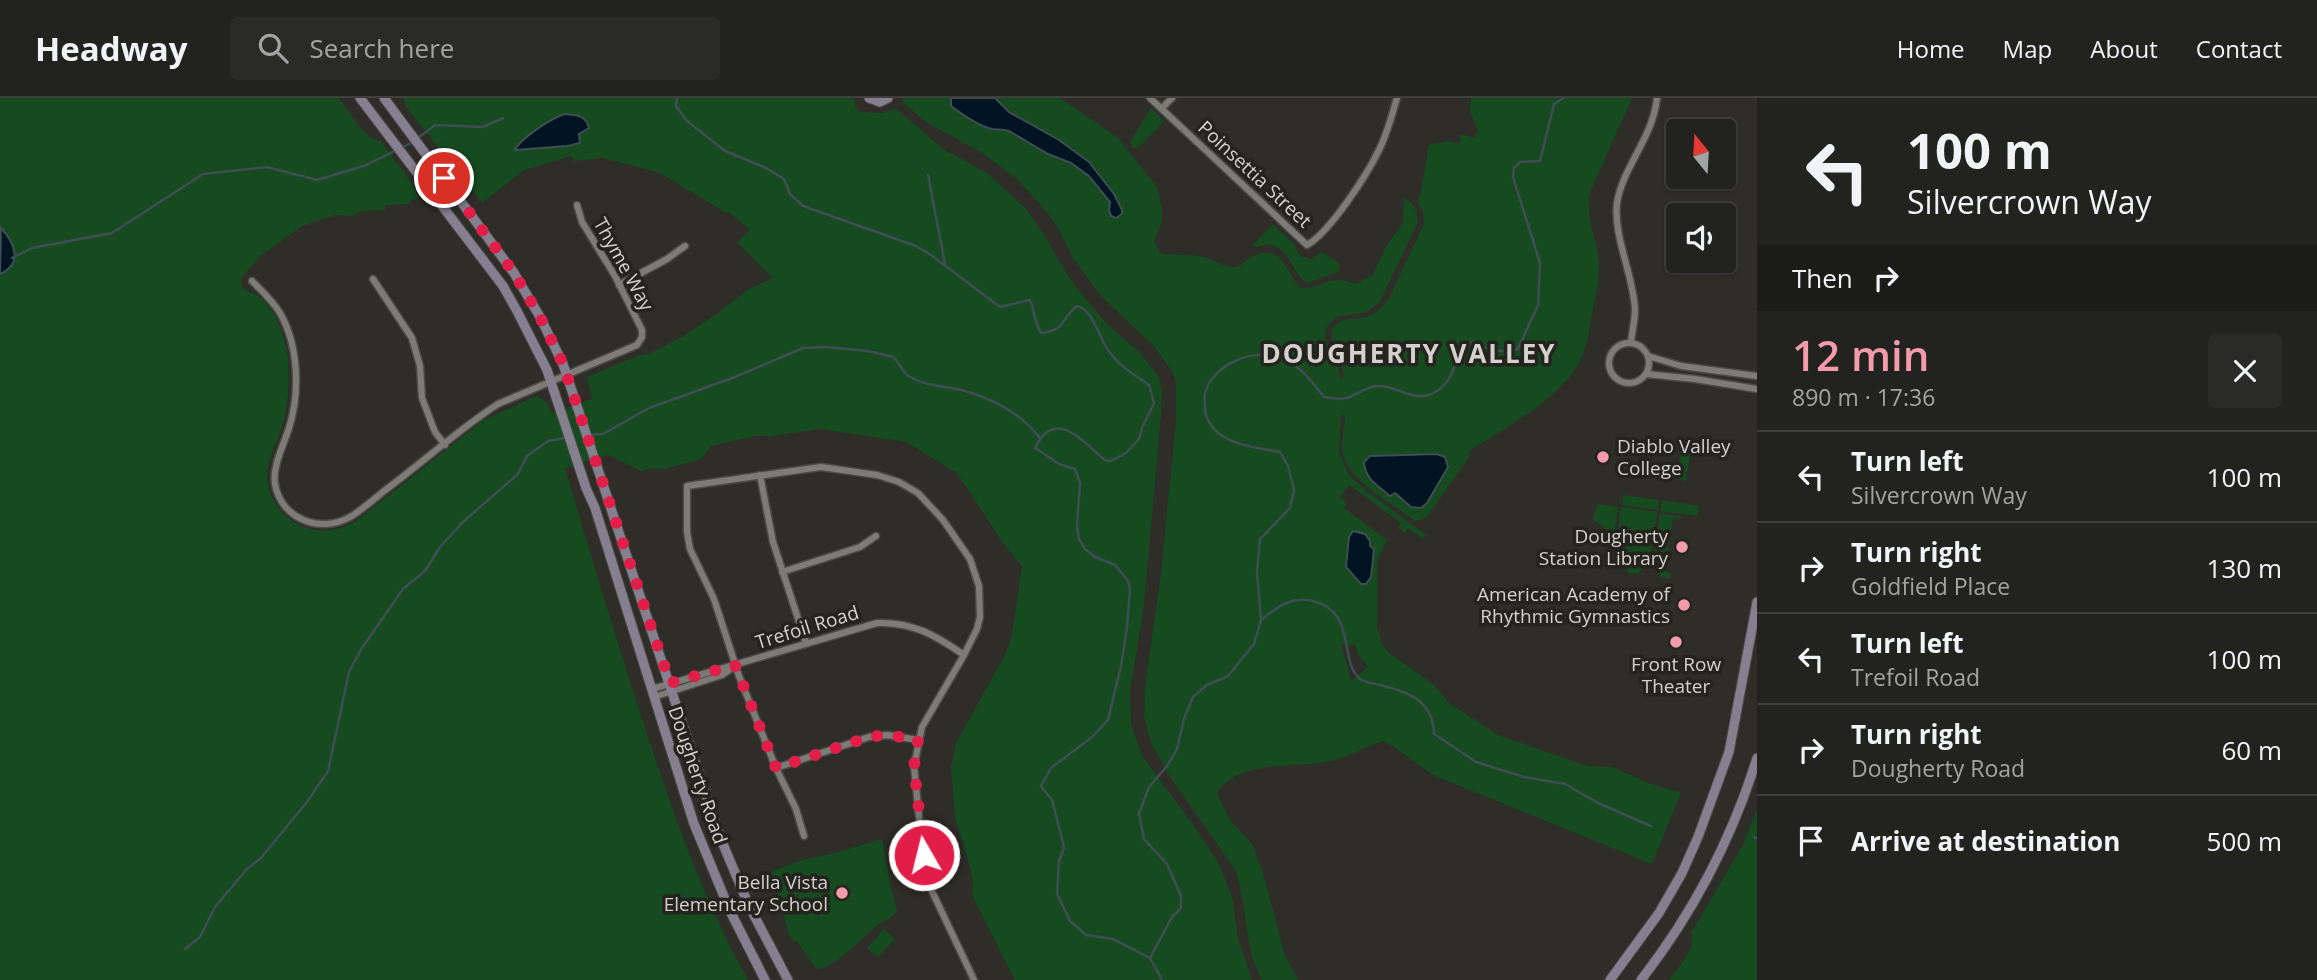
<!DOCTYPE html>
<meta charset="utf-8">
<style>
:root{--surface:#22221e;--page:#2a2a27;--text:#f1f3f6;--muted:#a2a4a4;--line:#3f3f3c;--accent:#f39aab}
body{margin:0;font-family:"Open Sans",sans-serif;background:var(--page);color:var(--text);height:100vh;display:flex;flex-direction:column;font-size:26px;white-space:nowrap}
*{box-sizing:border-box;margin:0}
p{font-size:23px;color:var(--muted)}
.icon{flex:none;width:38px;height:38px;fill:none;stroke:currentColor;stroke-width:2;stroke-linecap:round;stroke-linejoin:round}
.map{position:relative;flex:1;overflow:hidden}
.drawer{display:flex;flex-direction:column;background:var(--surface);width:560px}
.drawer>*{flex:none}
.guide{background:#22221e;color:var(--text);overflow:hidden}
.needle{width:46px;rotate:342deg}
.buttons{position:absolute;left:1666px;top:21px;display:grid;gap:14px}
.buttons a{display:grid;place-items:center;width:70px;height:70px;border-radius:7px;background:var(--surface);box-shadow:0 2px 5px #0004,0 0 0 2px var(--line);font-size:35px}
.pin{position:absolute;display:grid;place-items:center;width:60px;height:60px;color:#fff;margin:-30px;border:4px solid #fff;border-radius:50%;box-shadow:0 2px 7px #0007}
.me{position:absolute;width:77px;margin:-38px;rotate:352deg;stroke-linejoin:round;filter:drop-shadow(0 0 5px #0008)}
.turn{display:flex;align-items:center;gap:24px;height:147px;padding:0 35px;font-size:32px}
.turn .icon{width:91px;height:91px;stroke-width:2.5}
.turn b{display:block;font-size:49px;line-height:60px}
.then{display:flex;align-items:center;height:66px;padding:0 35px;background:#0003;gap:14px;font-size:26px}
.round{display:grid;place-items:center;flex:none;width:74px;height:74px;border-radius:7px;background:var(--page)}
.head{display:flex;align-items:center;justify-content:space-between;height:119px;padding:0 35px}
h1{font-size:42px;font-weight:600;line-height:52px;color:var(--accent)}
ul{padding:0;list-style:none}
li{display:flex;align-items:center;gap:21px;height:91px;padding:0 35px;border-top:2px solid var(--line)}
li div{flex:1}
li b{display:block;font-size:26px}
li em{font-style:normal}
header{display:flex;align-items:center;gap:42px;box-sizing:border-box;height:98px;padding:0 35px;background:var(--surface);border-bottom:2px solid var(--line)}
header strong{font-size:33px}
nav{display:flex;gap:38px;margin-inline-start:auto;font-size:24px}
.search{width:490px;height:63px;background:var(--page);display:flex;align-items:center;gap:18px;box-sizing:border-box;padding:0 24px;border-radius:7px;color:var(--muted);font-size:26px}
main{display:flex;flex:1;min-height:0}
.map>svg:first-child{display:block}
</style>
<header>
<strong>Headway</strong>
<div class="search"><svg class="icon" aria-label="search" viewBox="0 0 24 24"><circle cx="10" cy="10" r="6"/><path d="M15 15l6 6"/></svg>Search here</div>
<nav><a>Home</a><a>Map</a><a>About</a><a>Contact</a></nav>
</header>
<main>
<div class="map">
<svg width="1757" height="882" viewBox="0 0 1757 882">
<rect width="100%" height="100%" fill="#2e2d28"/>
<g fill="#164b20" fill-rule="evenodd">
<path d="M0,0H339C349,13 363,41 381,43L413,87L419,100L415,102L412,100L410,106L385,107V112H382L361,113L352,118L335,117L302,128L260,158L241,181C241,195 249,192 258,198C274,208 284,236 287,254C290,273 289,294 286,313C283,333 272,350 268,369C264,392 278,417 299,427C318,436 337,433 355,424L484,322L538,297L539,300L546,303L551,315L592,301L587,279L640,257L649,256L682,239L718,215L749,191L773,180L737,144L750,132L728,113L726,115L660,75L603,60L574,63L571,58L524,72L482,105L407,10L403,0H854L855,8L860,14L884,15L895,10L943,51L987,75L1026,111L1046,140L1068,178L1083,198L1109,228L1140,255L1159,279L1162,293L1161,316L1144,507L1130,593L1131,626L1142,658L1192,725L1218,764L1232,799L1238,840L1252,882H1015L972,797L973,780L955,719L951,669L956,645L1004,559L1011,542L1022,468L1003,445L957,375L906,344L821,331L770,338H755L711,348L701,361L664,371H646L643,374L608,357L565,370C589,452 614,534 640,615C670,706 701,798 748,882H0Z"/>
<path d="M904,0H951L949,3C961,15 975,28 992,31C999,32 1003,31 1009,33L1048,56L1071,65L1089,78L1110,104L1109,112L1114,120L1122,112C1115,97 1100,72 1087,62C1058,39 1022,26 995,0H1060L1118,40L1157,89L1162,110V123L1154,143L1160,155C1174,159 1189,155 1204,159C1214,161 1224,170 1235,169C1243,169 1246,160 1253,158C1283,145 1285,173 1300,190C1325,191 1328,175 1355,186L1373,177L1385,150L1403,125L1404,100C1415,106 1417,112 1418,124L1379,205L1365,215L1336,219L1326,230L1325,241L1338,262L1340,281H1343L1342,258L1332,243V231C1348,210 1367,234 1389,200L1424,126L1423,114L1417,103L1420,98L1429,47L1446,43L1460,45L1461,36L1475,40L1478,33L1470,13L1471,0H1632L1590,94C1584,121 1599,142 1599,168C1599,184 1595,200 1592,216C1589,234 1587,252 1577,268C1557,303 1502,331 1468,354L1470,358L1426,420L1415,423C1393,405 1344,382 1342,350C1342,339 1345,328 1345,317H1341L1339,354L1349,377L1364,391L1426,437L1423,441L1408,430L1405,435L1398,430L1401,425L1349,387L1340,399L1347,404L1344,410L1387,442L1377,462V529L1382,546L1388,554L1434,587L1450,606L1500,638L1588,668L1612,669L1651,686L1681,695L1652,766L1433,677L1393,648L1382,643C1368,648 1355,655 1341,660C1302,674 1242,657 1217,695L1230,722L1252,746L1262,772L1285,857L1298,882H1262L1254,865L1248,840L1243,804L1236,773L1171,680L1152,647L1144,619L1145,589L1161,475L1176,322V286L1173,275L1154,248L1101,198L1073,160L1058,130L1047,114L1017,81L981,54L929,26L902,4ZM1341,546L1349,548L1355,546L1358,556L1368,569L1351,583Z"/>
<path d="M1151,10L1164,23L1139,49L1133,50L1130,44Z"/>
<path d="M1273,126L1293,145L1300,158L1312,161L1321,154L1338,164L1340,169L1338,174L1307,185C1291,175 1292,155 1274,148C1266,145 1260,150 1252,148Z"/>
<path d="M1682,347L1691,349L1686,383L1676,381Z"/>
<path d="M1623,397L1659,402L1658,412L1622,407Z"/>
<path d="M1662,402L1699,408L1697,418L1660,413Z"/>
<path d="M1598,406L1618,409L1614,437L1609,436L1604,429L1592,421Z"/>
<path d="M1621,409L1657,414L1653,443L1617,438Z"/>
<path d="M1660,415L1682,419L1681,421L1673,420L1669,445L1656,442Z"/>
<path d="M1617,440L1652,446L1649,468L1642,470L1638,476L1628,475L1624,460L1616,448Z"/>
<path d="M1656,447L1669,448L1665,473L1671,475L1670,481L1661,479L1658,472L1652,468Z"/>
<path d="M1757,711V882H1669C1678,870 1697,850 1691,835L1743,747Z"/>
<path d="M881,741L883,745L890,786L897,813C892,821 886,821 879,826C865,836 833,873 816,871L797,843L794,844L789,836L771,774L802,762L839,754Z"/>
<path d="M884,831L895,841L878,859L867,850Z"/>
</g>
<g fill="#001521" stroke="#3f4d55" stroke-width="2">
<path d="M951,0H995L1009,14L1059,42L1089,64L1114,96L1122,112V116L1116,120L1111,118L1109,112L1110,104L1089,78L1071,65L1048,56L1009,33C1002,31 998,32 992,31C978,28 963,17 951,8Z"/>
<path d="M565,16C577,17 586,17 589,30L579,36L580,45L567,48L515,52C520,41 551,20 565,16Z"/>
<path d="M1,130C15,145 23,166 0,176Z"/>
<path d="M1437,356L1445,359L1448,369L1427,405L1421,410L1411,409L1395,395L1390,398C1377,387 1365,381 1364,364L1370,358Z"/>
<path d="M1353,433L1365,436L1370,443V448L1374,451L1371,479L1366,486H1361L1346,469L1349,439Z"/>
</g>
<g fill="none" stroke-linecap="round" stroke-linejoin="round">
<g stroke="#3f4d55" stroke-width="2.5">
<path d="M677,0L676,8L687,23L725,53L766,70L784,81L790,96L803,108L916,148L931,157L1000,209L1030,202C1035,213 1034,224 1041,235C1067,232 1061,220 1077,208C1089,211 1095,226 1100,237C1112,264 1126,271 1149,287L1154,305L1142,330L1139,341L1126,355L1111,363L1105,362C1083,344 1055,308 1035,350L1059,366L1075,371L1080,385L1077,428L1079,441L1085,451L1095,459L1115,467L1128,483L1130,491L1127,529L1121,568L1108,622L1092,639L1051,670L1041,688L1052,702L1064,749L1059,764L1057,796L1070,823L1086,837L1113,841L1150,860"/>
<path d="M418,40L435,27L483,29L503,20"/>
<path d="M928,77L945,166"/>
<path d="M12,160L32,150L112,135L203,76L267,69L317,82L364,68L413,44"/>
<path d="M590,337L603,336L649,310L735,279L803,250L826,249L868,253L893,259C900,264 902,275 910,279C924,287 941,288 957,291C988,298 1020,314 1040,340"/>
<path d="M1261,522C1277,509 1291,498 1313,503C1357,513 1338,562 1360,581C1365,585 1374,585 1380,587C1408,594 1433,602 1434,636L1476,664L1524,679L1565,686L1598,705L1651,728"/>
<path d="M1754,739L1757,741"/>
<path d="M185,851L200,839L215,809L247,771L260,761L307,704L328,673L349,574L362,550L403,491L425,473L440,449L464,423L518,376L527,358L548,343L566,340"/>
<path d="M1162,882L1150,860L1172,819L1181,810V798L1167,766L1144,741L1139,716L1149,689L1167,668L1177,651L1184,621L1193,599L1207,587L1228,578L1254,546L1261,522L1257,474L1260,441L1290,410L1294,392L1288,368L1280,354C1259,350 1235,348 1218,335C1212,330 1205,319 1205,312C1205,307 1204,300 1205,296C1212,265 1258,248 1285,261C1301,269 1313,285 1324,299C1329,299 1336,301 1341,301C1353,301 1364,289 1377,288C1400,286 1419,313 1444,287C1459,273 1451,254 1474,243C1488,253 1501,255 1518,251L1538,207L1540,165L1513,79L1514,70L1520,64L1540,63L1554,6L1564,0"/>
</g>
<g stroke="#4b4a46" stroke-width="9">
<g id="street">
<path d="M1150,0L1307,147C1330,134 1367,77 1379,52C1387,36 1392,17 1397,0"/>
<path d="M1162,10L1172,0"/>
<path d="M373,181L412,240L420,268L422,300L435,334L445,347"/>
<path d="M252,183C262,193 273,203 280,215C299,248 300,295 289,330C284,346 272,369 275,386C281,421 320,436 350,419C362,412 373,402 384,393C422,365 459,331 498,306L637,247L642,239V232L615,178L582,124L577,107"/>
<path d="M619,187L667,161L685,148"/>
<path d="M1631,244C1632,234 1635,222 1635,212C1634,179 1613,138 1617,105C1623,68 1653,40 1657,0"/>
<circle cx="1629" cy="265" r="20"/>
<path d="M1648,258L1681,268L1757,278"/>
<path d="M1646,276L1695,281L1757,291"/>
<path d="M760,377L773,444L806,545"/>
<path d="M782,474L860,449L876,438"/>
<path d="M652,591L877,525C913,524 935,537 964,557"/>
<path d="M654,599L722,577L733,569"/>
<path d="M776,670L869,639L887,637L918,642"/>
<path d="M804,738L796,711L776,670L739,578L714,501L690,451L687,434V388L821,369L877,377L899,384L918,395L943,422L970,461L979,488L980,519L977,531L964,557L922,629L914,668L921,740L930,789L974,882"/>
</g>
</g>
<g stroke="#4b4a46" stroke-width="11">
<g id="secondary">
<path d="M360,0L503,188L517,213L547,272L586,390L595,410L694,726L730,813L765,882"/>
<path d="M384,0L514,175L540,219L563,266L720,739L749,808L788,882"/>
<path d="M869,0L880,4L888,0"/>
<path d="M1610,882L1659,815L1682,775L1698,739L1729,654L1757,504"/>
<path d="M1641,882C1693,815 1732,741 1757,660"/>
</g>
</g>
<use href="#street" stroke="#7d7b76" stroke-width="6"/>
<use href="#secondary" stroke="#858090" stroke-width="9"/>
</g>
<g fill="none" stroke-linecap="round" stroke-linejoin="round">
<path stroke="#e11d48" stroke-width="12" stroke-dasharray="0 21.6" d="M444,80L514,175L540,219L563,266L670,585L735,567L776,670L869,639L887,637L918,642L914,668L924,757"/>
</g>
<g fill="#f39aab" stroke="#24231e" stroke-width="2.5">
<circle cx="1603" cy="359" r="7"/>
<circle cx="1682" cy="449" r="7"/>
<circle cx="1684" cy="507" r="7"/>
<circle cx="1676" cy="544" r="7"/>
<circle cx="842" cy="795" r="7"/>
</g>
<g text-anchor="middle" stroke-width="7" stroke-linejoin="round" paint-order="stroke">
<g font-size="19" fill="#d2d1ce" stroke="#24231e">
<text transform="translate(1255 76) rotate(43)" y="7">Poinsettia Street</text>
<text transform="translate(624 166) rotate(61)" y="7">Thyme Way</text>
<text transform="translate(807 529) rotate(-17)" y="7">Trefoil Road</text>
<text transform="translate(698 677) rotate(71)" y="7">Dougherty Road</text>
</g>
<g font-size="19" fill="#d2d1ce" stroke="#24231e" text-anchor="end">
<text x="1617" y="355" text-anchor="start">Diablo Valley<tspan x="1617" dy="22">College</tspan></text>
<text x="1668" y="445">Dougherty<tspan x="1668" dy="22">Station Library</tspan></text>
<text x="1670" y="503">American Academy of<tspan x="1670" dy="22">Rhythmic Gymnastics</tspan></text>
<text x="1676" y="573" text-anchor="middle">Front Row<tspan x="1676" dy="22">Theater</tspan></text>
<text x="828" y="791">Bella Vista<tspan x="828" dy="22">Elementary School</tspan></text>
</g>
<g font-size="26" font-weight="bold" letter-spacing="2" fill="#d2d1ce" stroke="#24231e">
<text x="1409" y="265">DOUGHERTY VALLEY</text>
</g>
</g>
</svg>
<div class="buttons">
<a><svg class="needle" viewBox="-14 -14 28 28"><path d="M0-13l5 13h-10z" fill="#e53935"/><path d="M0 13l5-13h-10z" fill="#a2a4a4"/></svg></a>
<a><svg class="icon" aria-label="sound" viewBox="0 0 24 24"><path d="M4 9h4l5-4v14l-5-4H4zM17 9q2 3 0 6"/></svg></a>
</div>
<div class="pin" style="left:444px;top:80px;background:#d93025"><svg class="icon" aria-label="arrive" viewBox="0 0 24 24"><path d="M6 21V4h12l-3 4 3 4H6"/></svg></div>
<svg class="me" style="left:924px;top:757px" viewBox="-20 -20 40 40"><circle r="17" fill="#e11d48" stroke="#fff" stroke-width="3"/><path d="M0-11L8 9 0 5-8 9z" fill="#fff"/></svg>
</div>
<section class="drawer">
<div class="guide">
<div class="turn"><svg class="icon" aria-label="left" viewBox="0 0 24 24"><path d="M17 20v-9H6M10 6l-5 5 5 5"/></svg><div><b>100 m</b>Silvercrown Way</div></div>
<div class="then">Then<svg class="icon" aria-label="right" viewBox="0 0 24 24"><path d="M7 20v-9h11M14 6l5 5-5 5"/></svg></div>
</div>
<div class="head"><div><h1>12 min</h1><p>890 m · 17:36</p></div><a class="round"><svg class="icon" aria-label="close" viewBox="0 0 24 24"><path d="M6 6l12 12M18 6L6 18"/></svg></a></div>
<ul>
<li><svg class="icon" aria-label="left" viewBox="0 0 24 24"><path d="M17 20v-9H6M10 6l-5 5 5 5"/></svg><div><b>Turn left</b><p>Silvercrown Way</p></div><em>100 m</em></li>
<li><svg class="icon" aria-label="right" viewBox="0 0 24 24"><path d="M7 20v-9h11M14 6l5 5-5 5"/></svg><div><b>Turn right</b><p>Goldfield Place</p></div><em>130 m</em></li>
<li><svg class="icon" aria-label="left" viewBox="0 0 24 24"><path d="M17 20v-9H6M10 6l-5 5 5 5"/></svg><div><b>Turn left</b><p>Trefoil Road</p></div><em>100 m</em></li>
<li><svg class="icon" aria-label="right" viewBox="0 0 24 24"><path d="M7 20v-9h11M14 6l5 5-5 5"/></svg><div><b>Turn right</b><p>Dougherty Road</p></div><em>60 m</em></li>
<li><svg class="icon" aria-label="arrive" viewBox="0 0 24 24"><path d="M6 21V4h12l-3 4 3 4H6"/></svg><div><b>Arrive at destination</b></div><em>500 m</em></li>
</ul>
</section>
</main>
